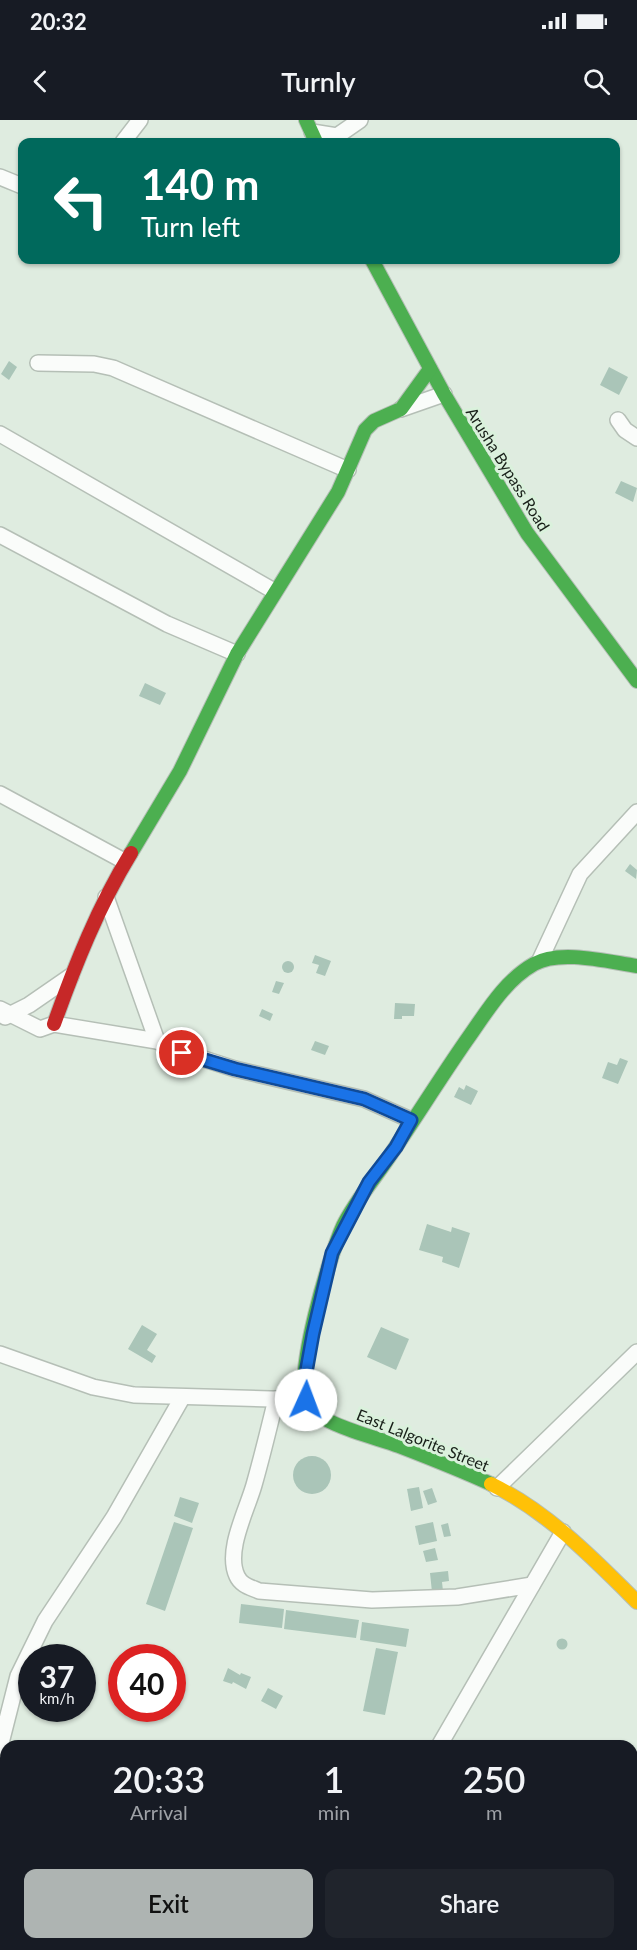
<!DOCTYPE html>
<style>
:root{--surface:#171b24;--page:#20242c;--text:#f1f3f6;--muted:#9ea1a6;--accent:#aeb4b2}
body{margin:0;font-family:Lato,sans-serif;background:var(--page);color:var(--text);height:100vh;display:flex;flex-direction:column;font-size:22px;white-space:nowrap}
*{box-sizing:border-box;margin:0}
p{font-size:20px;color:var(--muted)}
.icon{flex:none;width:33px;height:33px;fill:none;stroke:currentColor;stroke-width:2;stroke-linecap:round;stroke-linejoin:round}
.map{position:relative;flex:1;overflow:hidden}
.side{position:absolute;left:0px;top:1620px;width:638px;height:210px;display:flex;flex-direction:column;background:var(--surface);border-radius:18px 18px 0 0;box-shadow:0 2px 4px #0004}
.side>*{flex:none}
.banner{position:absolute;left:18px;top:18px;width:602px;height:126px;border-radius:12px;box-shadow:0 2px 4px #0004;background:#00695c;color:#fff;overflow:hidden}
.speed{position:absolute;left:18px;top:1524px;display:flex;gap:12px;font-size:30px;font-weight:700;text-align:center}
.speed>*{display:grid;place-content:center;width:78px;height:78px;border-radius:50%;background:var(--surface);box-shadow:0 2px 4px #0004;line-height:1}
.speed small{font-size:15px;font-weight:400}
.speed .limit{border:9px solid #d22;background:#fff;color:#111}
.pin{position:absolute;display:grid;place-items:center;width:51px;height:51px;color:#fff;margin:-26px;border:3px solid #fff;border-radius:50%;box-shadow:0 2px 6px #0007}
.me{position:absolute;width:66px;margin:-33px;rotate:2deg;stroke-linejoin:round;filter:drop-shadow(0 0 4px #0008)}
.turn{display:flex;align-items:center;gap:21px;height:126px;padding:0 24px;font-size:27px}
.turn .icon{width:78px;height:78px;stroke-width:2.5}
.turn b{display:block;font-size:42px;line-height:51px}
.eta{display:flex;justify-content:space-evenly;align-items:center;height:102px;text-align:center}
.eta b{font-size:36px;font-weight:600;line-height:42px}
.cta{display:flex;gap:12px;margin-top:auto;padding:12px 24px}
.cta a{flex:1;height:69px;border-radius:12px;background:var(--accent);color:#111;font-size:24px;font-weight:600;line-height:69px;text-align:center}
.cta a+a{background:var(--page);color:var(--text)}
.status{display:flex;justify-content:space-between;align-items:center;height:42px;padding:0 30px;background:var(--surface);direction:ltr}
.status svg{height:16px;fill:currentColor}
header{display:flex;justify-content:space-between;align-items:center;height:78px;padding:0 24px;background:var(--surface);font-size:27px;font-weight:600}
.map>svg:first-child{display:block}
</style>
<div class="status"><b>20:32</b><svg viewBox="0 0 49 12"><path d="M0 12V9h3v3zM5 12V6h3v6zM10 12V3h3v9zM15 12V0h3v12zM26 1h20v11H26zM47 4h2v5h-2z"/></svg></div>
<header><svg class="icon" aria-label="back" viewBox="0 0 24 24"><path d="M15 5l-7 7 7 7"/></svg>Turnly<svg class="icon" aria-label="search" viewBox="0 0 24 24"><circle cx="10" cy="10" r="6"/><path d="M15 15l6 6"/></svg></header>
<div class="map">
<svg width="637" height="1830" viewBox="0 0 637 1830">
<rect width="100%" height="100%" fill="#dfece0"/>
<g fill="#aac5b8">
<path d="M9,241L17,247L9,260L1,254Z"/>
<path d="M609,247L628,257L619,275L600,265Z"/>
<path d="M621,361L637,368L633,382L615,373Z"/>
<path d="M145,563L166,573L160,585L139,576Z"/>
<path d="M630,744L637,750L636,759L625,751Z"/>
<path d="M315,835L331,841L325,856L316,853L319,845L312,843Z"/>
<circle cx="288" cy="847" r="6"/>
<path d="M276,861L284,863L279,874L272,872Z"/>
<path d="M395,883L415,884L414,896H402V899H394Z"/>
<path d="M262,889L273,894L270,901L259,896Z"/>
<path d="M315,921L329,926L325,935L311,930Z"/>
<path d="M620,938L628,941L618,964L602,958L608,942L617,945Z"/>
<path d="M466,965L478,971L471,985L454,977L459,967L464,970Z"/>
<path d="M427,1104L451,1112L452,1107L470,1113L459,1148L442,1142L443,1137L419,1130Z"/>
<path d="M142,1205L157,1214L147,1230L156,1236L152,1243L128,1229Z"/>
<path d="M381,1207L409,1219L396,1250L367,1237Z"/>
<circle cx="312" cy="1355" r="19"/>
<path d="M419,1367L423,1388L411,1391L407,1369Z"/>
<path d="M432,1368L437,1382L428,1385L423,1371Z"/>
<path d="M180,1377L199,1383L192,1403L174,1396Z"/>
<path d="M174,1402L193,1408L165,1491L146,1484Z"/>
<path d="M433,1402L437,1421L419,1425L415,1406Z"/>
<path d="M448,1403L451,1416L444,1417L441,1405Z"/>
<path d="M435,1428L438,1440L426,1442L423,1431Z"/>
<path d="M448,1451L449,1461L442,1462L443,1471L432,1472L430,1453Z"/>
<path d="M241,1484L284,1489L282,1508L239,1503Z"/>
<path d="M286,1490L359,1500L356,1518L284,1509Z"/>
<path d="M362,1502L409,1509L406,1527L360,1520Z"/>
<circle cx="562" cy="1524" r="5.5"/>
<path d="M376,1528L398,1532L385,1595L363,1591Z"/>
<path d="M228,1548L240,1555L241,1553L251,1557L246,1569L233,1562L232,1564L223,1561Z"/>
<path d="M268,1568L283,1576L276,1589L261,1581Z"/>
</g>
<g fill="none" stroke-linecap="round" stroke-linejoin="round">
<g stroke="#b5bfb6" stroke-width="18">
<g id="street">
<path d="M312,12L337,16L360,0"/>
<path d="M123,22L140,0"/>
<path d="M0,57L22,66"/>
<path d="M38,243L94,244L113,248L348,350"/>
<path d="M401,289L444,274"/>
<path d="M618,300L625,310L637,318"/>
<path d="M0,314L274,471"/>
<path d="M0,415L167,504L237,534"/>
<path d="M0,674L124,741"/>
<path d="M106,777L157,921"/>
<path d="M540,840L580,754L637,692"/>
<path d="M0,889L40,909L54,904L157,921L182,932L235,949L364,979L411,1000"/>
<path d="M5,897L29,885L71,856"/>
<path d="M0,1234L93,1267L134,1275L305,1280"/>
<path d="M276,1279C269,1308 262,1337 254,1365C247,1390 225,1431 237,1456C241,1465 250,1467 259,1471L372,1480L457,1477L532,1465"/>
<path d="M497,1368L637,1232"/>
<path d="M439,1626L563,1412"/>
<path d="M0,1627L18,1556L45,1501L114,1397L182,1278"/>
<path d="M325,1830L332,1824"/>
</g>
</g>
<g stroke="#b5bfb6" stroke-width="16">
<g id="fast">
<path d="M306,0L316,22"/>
<path d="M372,140L444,274L527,413L637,561"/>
<path d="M131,733L180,651L237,534L338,372L365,310L374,301L401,289L430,249"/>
<path d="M491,1364C461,1350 430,1338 399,1326C376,1317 317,1305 307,1282C294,1255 330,1134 343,1106C357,1078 377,1056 393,1031C418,994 441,957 466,921C486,893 504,861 534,844C560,829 609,842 637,846"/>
</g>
</g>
<g stroke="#b5bfb6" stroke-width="16">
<path id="slow" d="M491,1364C548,1392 593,1438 637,1482"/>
</g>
<g stroke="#b5bfb6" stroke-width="16">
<path id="jam" d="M54,904C75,845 98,787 131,733"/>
</g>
<use href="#street" stroke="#fafcfa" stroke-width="15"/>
<use href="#fast" stroke="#4caf50" stroke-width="14"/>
<use href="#slow" stroke="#ffc107" stroke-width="14"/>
<use href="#jam" stroke="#c62828" stroke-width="14"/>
</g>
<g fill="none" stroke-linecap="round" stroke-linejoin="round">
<g stroke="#114b97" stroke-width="15">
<path id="route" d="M182,933L235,949L364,979L411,1000L396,1027L369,1062L332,1133L313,1214L304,1264L306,1280"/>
</g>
<use href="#route" stroke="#1a73e8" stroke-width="10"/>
</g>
<g text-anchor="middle" stroke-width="6" stroke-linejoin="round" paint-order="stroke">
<g font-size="16" fill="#171f18" stroke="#daf1dc">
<text transform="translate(508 349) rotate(58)" y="6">Arusha Bypass Road</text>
<text transform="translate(423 1320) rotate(22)" y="6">East Lalgorite Street</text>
</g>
</g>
</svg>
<div class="speed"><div>37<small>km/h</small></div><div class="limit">40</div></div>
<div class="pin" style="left:182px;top:933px;background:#d93025"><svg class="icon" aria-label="arrive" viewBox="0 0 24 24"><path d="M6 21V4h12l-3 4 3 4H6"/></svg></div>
<svg class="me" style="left:306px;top:1280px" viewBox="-20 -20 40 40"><circle r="19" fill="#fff"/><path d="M0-13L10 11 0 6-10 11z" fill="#1a73e8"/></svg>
<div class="banner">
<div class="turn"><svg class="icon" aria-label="left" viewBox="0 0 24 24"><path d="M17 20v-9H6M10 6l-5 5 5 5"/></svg><div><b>140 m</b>Turn left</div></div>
</div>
<section class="side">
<div class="eta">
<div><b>20:33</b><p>Arrival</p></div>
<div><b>1</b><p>min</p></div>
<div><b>250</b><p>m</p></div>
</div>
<div class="cta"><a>Exit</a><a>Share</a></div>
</section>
</div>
